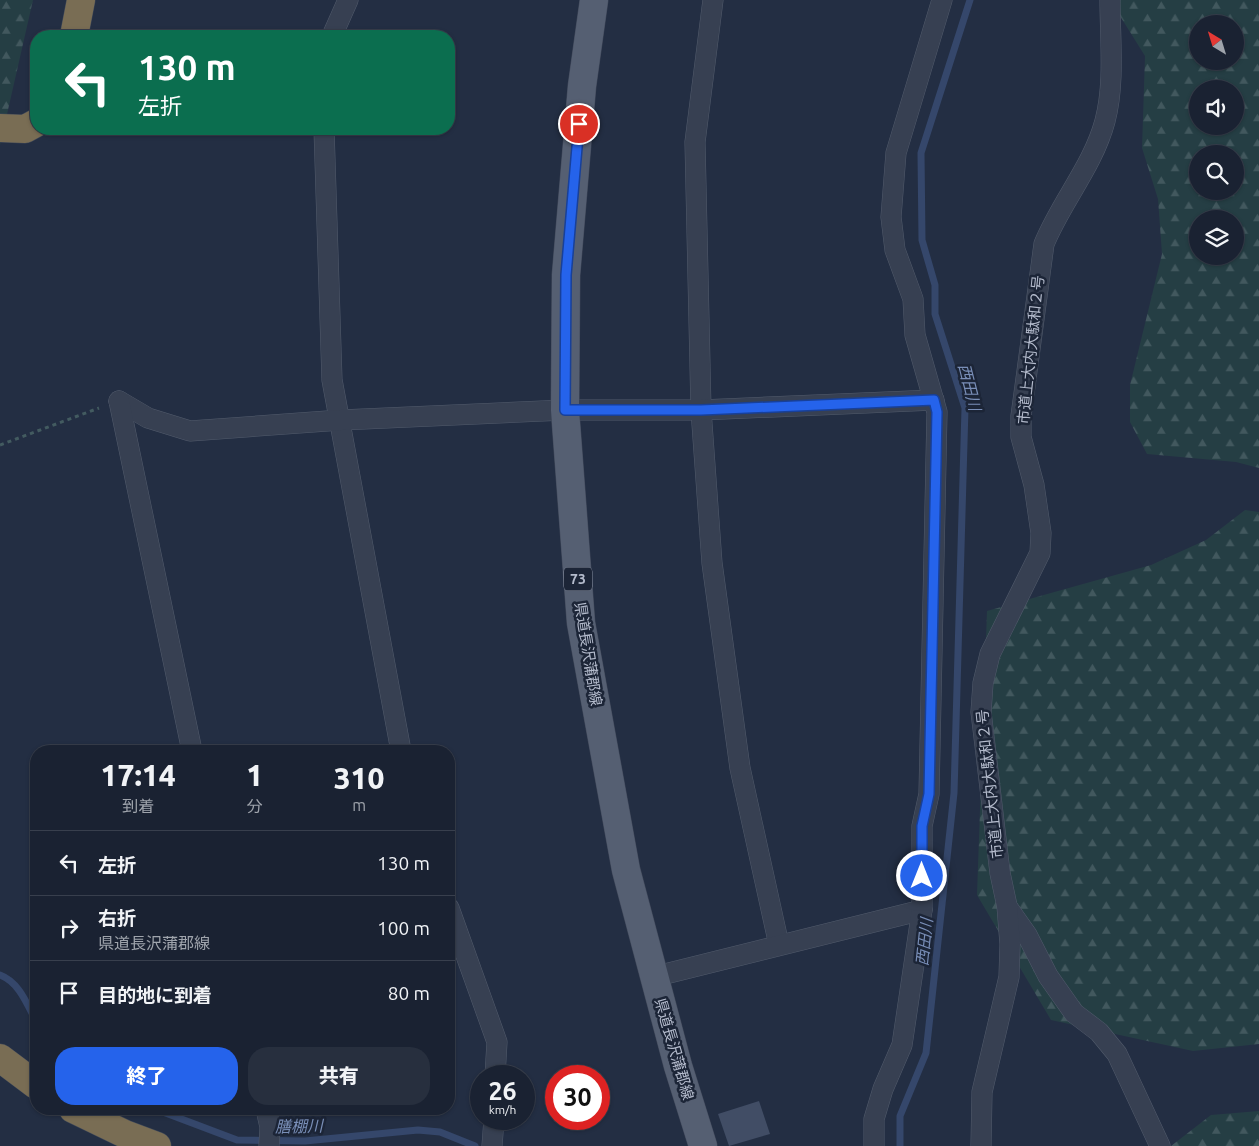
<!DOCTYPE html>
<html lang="ja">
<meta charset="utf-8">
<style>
:root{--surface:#1a2232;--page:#272f3e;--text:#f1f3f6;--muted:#9fa4ac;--line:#383f4d;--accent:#2563eb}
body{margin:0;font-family:Ubuntu,"Noto Sans JP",sans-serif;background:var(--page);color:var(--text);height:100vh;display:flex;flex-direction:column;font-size:19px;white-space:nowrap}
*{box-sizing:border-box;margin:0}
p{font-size:16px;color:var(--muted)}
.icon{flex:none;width:28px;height:28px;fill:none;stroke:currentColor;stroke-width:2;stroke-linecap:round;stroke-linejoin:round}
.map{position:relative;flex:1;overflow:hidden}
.side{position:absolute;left:30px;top:745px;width:425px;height:370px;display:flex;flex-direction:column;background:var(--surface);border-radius:20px;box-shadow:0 1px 4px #0004,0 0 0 1px var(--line)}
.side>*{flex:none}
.hud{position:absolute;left:30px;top:30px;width:425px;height:105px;border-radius:20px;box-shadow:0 1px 4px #0004,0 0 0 1px var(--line);background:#0b6e4f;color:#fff;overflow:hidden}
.needle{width:32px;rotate:322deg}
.controls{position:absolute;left:1189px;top:15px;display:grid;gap:10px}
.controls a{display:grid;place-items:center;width:55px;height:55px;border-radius:50%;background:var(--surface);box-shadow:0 1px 4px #0004,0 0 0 1px var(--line);font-size:25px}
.speed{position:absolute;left:470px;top:1065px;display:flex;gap:10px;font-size:25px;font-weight:700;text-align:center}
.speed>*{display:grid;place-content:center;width:65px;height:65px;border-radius:50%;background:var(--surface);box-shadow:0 1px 4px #0004,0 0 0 1px var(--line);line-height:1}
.speed small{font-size:12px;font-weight:400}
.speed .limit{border:8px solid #d22;background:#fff;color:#111}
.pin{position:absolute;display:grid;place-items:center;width:42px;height:42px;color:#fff;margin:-21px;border:2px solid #fff;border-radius:50%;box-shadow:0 1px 5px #0007}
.me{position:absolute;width:55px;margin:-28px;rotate:0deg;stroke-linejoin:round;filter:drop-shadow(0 0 4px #0008)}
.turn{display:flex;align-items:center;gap:18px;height:105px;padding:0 25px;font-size:22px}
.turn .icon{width:65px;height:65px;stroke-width:2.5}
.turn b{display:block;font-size:35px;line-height:42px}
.eta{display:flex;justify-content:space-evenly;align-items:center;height:85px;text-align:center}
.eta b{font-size:30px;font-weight:800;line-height:35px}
.primary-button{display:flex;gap:10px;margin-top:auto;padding:10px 25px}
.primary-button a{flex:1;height:58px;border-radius:20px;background:var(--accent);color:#fff;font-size:20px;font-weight:800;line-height:58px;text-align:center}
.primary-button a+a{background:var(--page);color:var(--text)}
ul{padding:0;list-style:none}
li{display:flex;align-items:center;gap:15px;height:65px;padding:0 25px;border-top:1px solid var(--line)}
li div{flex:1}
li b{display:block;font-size:19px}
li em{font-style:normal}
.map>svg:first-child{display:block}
</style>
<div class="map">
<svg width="1259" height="1146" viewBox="0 0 1259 1146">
<defs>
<pattern id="forest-firs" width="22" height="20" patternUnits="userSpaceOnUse" patternTransform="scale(1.25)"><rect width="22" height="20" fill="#253e44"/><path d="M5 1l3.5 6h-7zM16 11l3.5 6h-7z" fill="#42585e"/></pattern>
</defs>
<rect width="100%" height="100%" fill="#232e43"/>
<g fill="url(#forest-firs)" fill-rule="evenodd">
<path d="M0,0H33L0,145Z"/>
<path d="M1110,0H1259V468L1236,462L1147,454L1130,422V385L1162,254L1158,199L1142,148L1145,56ZM1198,24H1235V61H1198ZM1198,89H1235V126H1198ZM1198,154H1235V191H1198ZM1198,219H1235V256H1198Z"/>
<path d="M1245,510L1259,512V1044L1193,1051L1051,1020L977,895L987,611L1151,565L1206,540Z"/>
<path d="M1259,1111V1146H1171L1211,1115Z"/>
</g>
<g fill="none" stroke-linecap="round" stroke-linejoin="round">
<g stroke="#35476b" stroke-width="7">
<path d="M0,975C19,982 27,1004 36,1021"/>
<path d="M155,1109L237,1140L305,1141L418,1130L440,1132L475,1146"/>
<path d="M900,1146V1116L926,1053L954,793L965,408L935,314V285L922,240L921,153L970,0"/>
</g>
</g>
<path fill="#414d65" d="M759,1101L770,1134L729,1146L718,1114Z"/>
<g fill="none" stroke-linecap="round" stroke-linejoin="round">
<g stroke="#525b6c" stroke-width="21">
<g id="street">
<path d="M713,0L695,142L701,410L712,563L740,768L779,945"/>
<path d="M332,36L348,0"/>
<path d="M324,129L332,380L401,751"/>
<path d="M119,401L148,418L190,431L341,420L565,410H701L934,400"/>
<path d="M119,401L192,751"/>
<path d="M449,908L497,1042L495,1076"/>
<path d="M1008,908L1027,935L1048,976L1074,1013L1099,1032L1117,1054L1160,1146"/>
<path d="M653,977L922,910"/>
<path d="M266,1109L270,1127L269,1146"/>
<path d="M492,1146L494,1119"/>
<path d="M874,1146V1119L883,1089L902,1045L922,910V826L929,794L937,412L915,335L913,299L895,250L891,217L896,153L942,0"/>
<path d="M981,1146L982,1092L1009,977L1010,944L1007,906L1000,873L986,754L981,712L983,683L990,654L1040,553L1041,533L1034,485L1021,437V416L1044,244C1061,202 1093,166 1105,121C1115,83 1110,39 1110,0"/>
</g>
</g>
<g stroke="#41495b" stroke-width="29">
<path id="primary" d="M594,0L582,86L566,275L565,410L581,623L626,870L678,1066L703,1146"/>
</g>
<g stroke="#3f4859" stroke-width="29">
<g id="highway">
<path d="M74,36L81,0"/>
<path d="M0,128L25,129L36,123"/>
<path d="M0,1058L36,1085"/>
<path d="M73,1109L125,1134L157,1146"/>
</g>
</g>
<path stroke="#435b60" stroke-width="3" stroke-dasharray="4 4" stroke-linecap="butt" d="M0,445L99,408"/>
<use href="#street" stroke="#374052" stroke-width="20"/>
<use href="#primary" stroke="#555f72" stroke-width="28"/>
<use href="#highway" stroke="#796d54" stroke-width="28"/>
</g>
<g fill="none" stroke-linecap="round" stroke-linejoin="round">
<g stroke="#184099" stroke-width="12">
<path id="route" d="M579,124L566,275L565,410H701L934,400L937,412L929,794L922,826V876"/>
</g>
<use href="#route" stroke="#2563eb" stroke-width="9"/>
</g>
<g text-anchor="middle" stroke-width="5" stroke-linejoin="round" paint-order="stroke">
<rect fill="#1c2537" stroke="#868e9f" stroke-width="1" x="564" y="567.5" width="28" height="23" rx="4"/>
<g font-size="14" font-weight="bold" fill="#b4bbcc">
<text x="578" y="584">73</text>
</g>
<g font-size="15" fill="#b4bbcc" stroke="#1c2537">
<text transform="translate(1031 350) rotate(-84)" y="5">市道上大内大駄和２号</text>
<text transform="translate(588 654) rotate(81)" y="5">県道長沢蒲郡線</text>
<text transform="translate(990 784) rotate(-96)" y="5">市道上大内大駄和２号</text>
<text transform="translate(674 1049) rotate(74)" y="5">県道長沢蒲郡線</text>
</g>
<g font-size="16" font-style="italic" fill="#798eb7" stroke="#1c2537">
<text transform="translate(970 387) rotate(76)" y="6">西田川</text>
<text transform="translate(924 942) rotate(-84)" y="6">西田川</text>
<text transform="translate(299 1126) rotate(-1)" y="6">膳棚川</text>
</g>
</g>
</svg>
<div class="controls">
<a><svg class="needle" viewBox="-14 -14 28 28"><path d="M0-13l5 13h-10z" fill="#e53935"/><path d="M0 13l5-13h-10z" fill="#9fa4ac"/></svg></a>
<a><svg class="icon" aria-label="sound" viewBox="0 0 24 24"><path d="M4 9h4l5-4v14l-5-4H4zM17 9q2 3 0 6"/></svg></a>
<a><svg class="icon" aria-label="search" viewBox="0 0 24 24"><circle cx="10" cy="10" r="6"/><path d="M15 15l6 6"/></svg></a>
<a><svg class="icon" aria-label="layers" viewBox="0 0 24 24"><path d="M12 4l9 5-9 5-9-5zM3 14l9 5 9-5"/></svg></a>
</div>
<div class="speed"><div>26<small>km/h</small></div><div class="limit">30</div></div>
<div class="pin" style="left:579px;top:124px;background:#d93025"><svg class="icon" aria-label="arrive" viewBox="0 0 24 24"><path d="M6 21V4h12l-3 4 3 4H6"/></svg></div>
<svg class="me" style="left:922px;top:876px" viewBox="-20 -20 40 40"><circle r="17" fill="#2563eb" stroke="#fff" stroke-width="3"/><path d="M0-11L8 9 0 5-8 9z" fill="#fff"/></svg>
<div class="hud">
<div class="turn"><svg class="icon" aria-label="left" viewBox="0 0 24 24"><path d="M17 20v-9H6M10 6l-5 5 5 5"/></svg><div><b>130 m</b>左折</div></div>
</div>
<section class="side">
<div class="eta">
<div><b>17:14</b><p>到着</p></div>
<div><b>1</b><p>分</p></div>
<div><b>310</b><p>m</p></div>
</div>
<ul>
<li><svg class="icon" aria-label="left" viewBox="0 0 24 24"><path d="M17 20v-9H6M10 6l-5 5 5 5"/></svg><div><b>左折</b></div><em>130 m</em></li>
<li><svg class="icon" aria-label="right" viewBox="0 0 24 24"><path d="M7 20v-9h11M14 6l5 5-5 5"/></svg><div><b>右折</b><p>県道長沢蒲郡線</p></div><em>100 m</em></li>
<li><svg class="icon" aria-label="arrive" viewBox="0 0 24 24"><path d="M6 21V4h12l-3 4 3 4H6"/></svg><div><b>目的地に到着</b></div><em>80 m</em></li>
</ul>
<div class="primary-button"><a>終了</a><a>共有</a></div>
</section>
</div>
